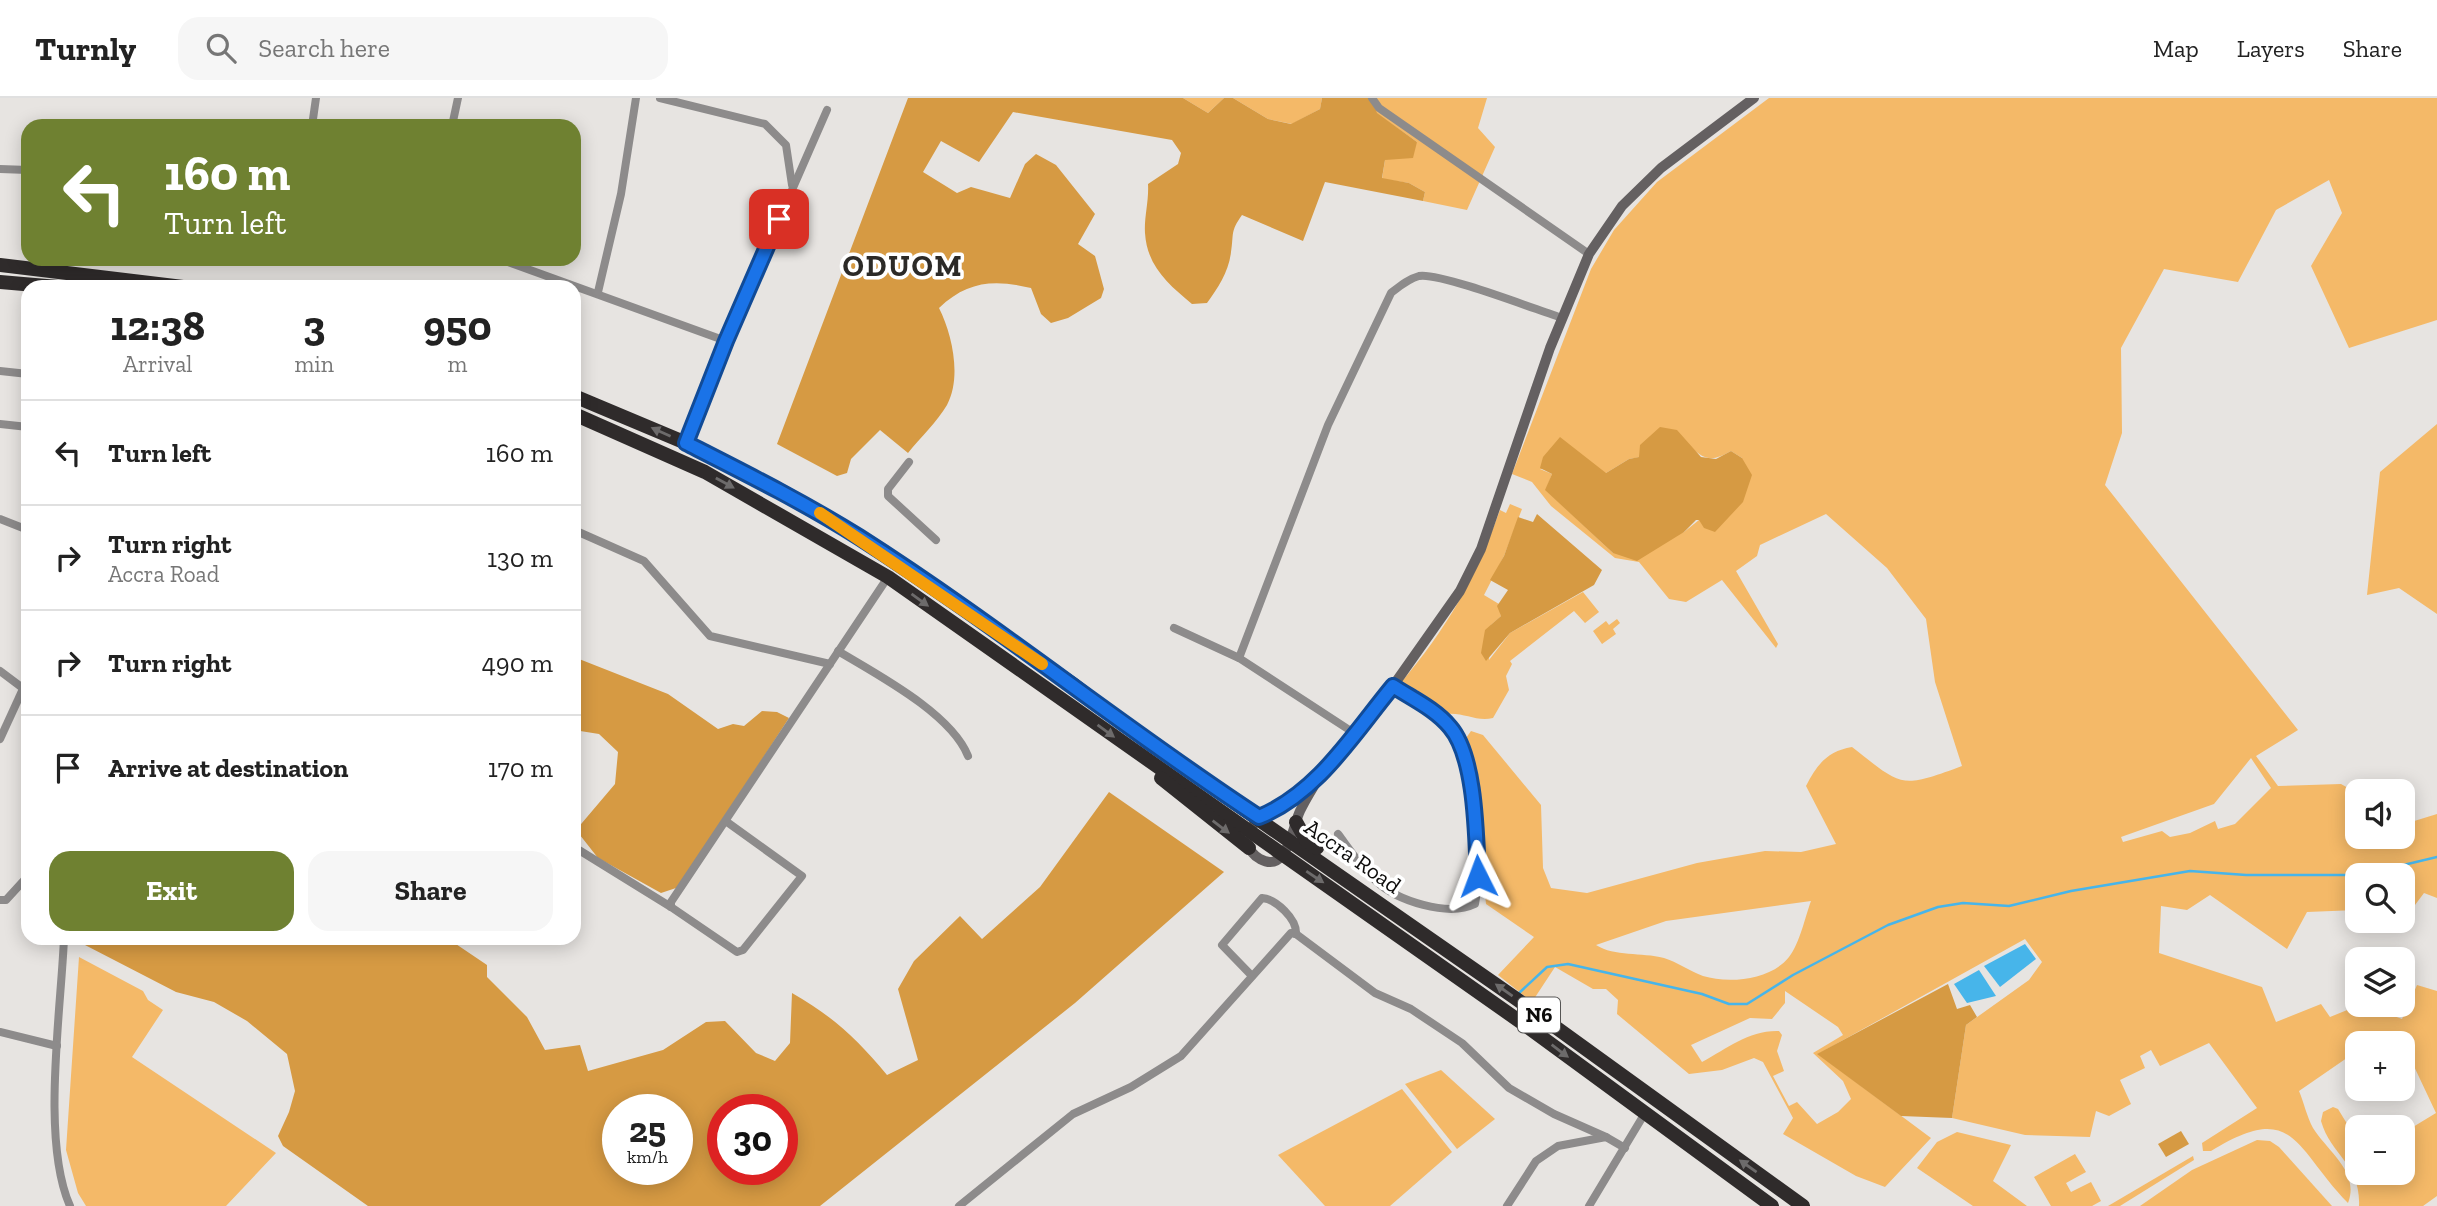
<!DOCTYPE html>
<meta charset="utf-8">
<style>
:root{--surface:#fff;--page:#f6f6f6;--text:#222;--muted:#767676;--line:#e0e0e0;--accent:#6f8131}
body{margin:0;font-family:"Zilla Slab",serif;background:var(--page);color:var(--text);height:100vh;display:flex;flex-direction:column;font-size:26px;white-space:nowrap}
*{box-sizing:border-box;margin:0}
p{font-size:23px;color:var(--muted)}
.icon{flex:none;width:38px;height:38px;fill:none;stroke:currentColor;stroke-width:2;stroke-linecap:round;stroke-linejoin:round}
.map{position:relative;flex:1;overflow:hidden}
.details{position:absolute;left:21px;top:182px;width:560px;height:665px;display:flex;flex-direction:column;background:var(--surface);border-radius:21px;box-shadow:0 4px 18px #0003}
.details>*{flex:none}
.banner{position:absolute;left:21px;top:21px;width:560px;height:147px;border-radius:21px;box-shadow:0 4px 18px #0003;background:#6f8131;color:#fff;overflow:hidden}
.controls{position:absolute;left:2345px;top:681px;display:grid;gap:14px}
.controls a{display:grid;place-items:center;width:70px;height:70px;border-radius:14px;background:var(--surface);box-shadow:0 4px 18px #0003;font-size:35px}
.speed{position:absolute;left:602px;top:996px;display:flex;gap:14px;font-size:35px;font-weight:700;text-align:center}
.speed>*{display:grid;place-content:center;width:91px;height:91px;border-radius:50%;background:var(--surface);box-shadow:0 4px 18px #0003;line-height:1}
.speed small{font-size:18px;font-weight:400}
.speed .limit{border:10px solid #d22;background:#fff;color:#111}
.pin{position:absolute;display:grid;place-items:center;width:60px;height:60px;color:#fff;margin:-30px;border-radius:14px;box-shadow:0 4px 10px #0006}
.me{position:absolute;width:77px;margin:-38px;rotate:357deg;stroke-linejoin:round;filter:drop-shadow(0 0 5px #0008)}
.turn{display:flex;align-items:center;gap:24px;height:147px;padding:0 28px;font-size:32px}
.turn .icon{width:91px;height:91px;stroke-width:2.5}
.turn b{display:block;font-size:49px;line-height:60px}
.eta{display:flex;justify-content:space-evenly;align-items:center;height:119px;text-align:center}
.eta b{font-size:42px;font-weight:700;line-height:49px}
.cta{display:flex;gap:14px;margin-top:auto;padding:14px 28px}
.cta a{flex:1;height:80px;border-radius:21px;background:var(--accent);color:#fff;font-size:28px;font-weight:700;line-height:80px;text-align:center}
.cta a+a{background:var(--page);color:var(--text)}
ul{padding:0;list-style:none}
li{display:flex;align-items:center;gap:21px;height:105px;padding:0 28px;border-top:2px solid var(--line)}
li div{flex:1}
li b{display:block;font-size:26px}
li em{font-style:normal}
header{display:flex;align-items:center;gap:42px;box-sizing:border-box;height:98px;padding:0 35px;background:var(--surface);border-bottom:2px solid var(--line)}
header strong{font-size:33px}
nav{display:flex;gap:38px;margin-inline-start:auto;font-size:24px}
.search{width:490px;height:63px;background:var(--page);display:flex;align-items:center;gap:18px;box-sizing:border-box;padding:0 24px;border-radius:21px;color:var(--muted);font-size:26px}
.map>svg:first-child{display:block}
</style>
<header>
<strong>Turnly</strong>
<div class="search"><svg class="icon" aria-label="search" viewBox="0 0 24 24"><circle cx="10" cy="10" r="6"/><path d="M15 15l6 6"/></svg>Search here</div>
<nav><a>Map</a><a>Layers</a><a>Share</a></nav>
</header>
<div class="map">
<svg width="2437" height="1108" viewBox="0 0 2437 1108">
<rect width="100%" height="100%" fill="#e7e4e1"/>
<g fill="#f4b968" fill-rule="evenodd">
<path d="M1183,0H1224L1208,15Z"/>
<path d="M1233,0H1322L1320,11L1292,26L1268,21Z"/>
<path d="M1371,0H1487L1478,30L1495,49L1467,112L1423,103L1425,94L1409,85L1382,81L1385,62L1417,44L1376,15Z"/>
<path d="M1769,0H2437V222L2349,250L2311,168L2342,115L2329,82L2276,112L2238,184L2164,171L2121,250L2122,335L2105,387L2298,632L2256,658L2278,688L2341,686L2357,695V738H2403V720L2411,724L2437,716V800L2424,795L2412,811H2403V777H2357V812L2307,814L2287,851L2210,797L2187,812L2161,808L2159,855L2262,889L2276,924L2321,906L2330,919L2362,906L2402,921L2417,887L2437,893V1098L2423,1108H2359C2361,1066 2331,1058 2321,1023L2323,1014L2333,1009L2338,1011L2357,1042V1074H2403V1029H2378L2399,1017L2408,1032L2436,1015L2403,945L2388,934L2370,945H2357V953L2299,993C2304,1005 2307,1019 2313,1030C2328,1054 2360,1074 2348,1105C2294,1050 2295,1001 2211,1053H2203L2202,1045L2257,1010L2209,945L2160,968L2151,952L2140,958L2145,970L2120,982L2131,1006L2109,1018L2096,1013L2090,1039L2025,1037L1952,1020L1966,927L2029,882L2042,864L2025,841L1818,956L1931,1040L1885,1089L1856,1078L1783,1036L1793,1020L1763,964L1754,960L1722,972L1689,976L1617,916L1618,902L1606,891H1593L1555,869L1532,904L1498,877L1534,839L1486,806L1471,654L1466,640L1471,633L1483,637L1541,707L1543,770L1551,790L1587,795L1697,765L1765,753L1801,754L1836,746L1806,688C1817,666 1828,653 1852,649C1903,689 1900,691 1962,668L1935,584L1926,521L1887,470L1826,416L1760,447L1757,458L1736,473L1778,546L1776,550L1722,482L1686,504L1669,501L1639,464L1615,460L1551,408L1532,384L1512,376L1591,171L1614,132L1657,84ZM1692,350C1706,364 1715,362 1731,353L1742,360L1699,422L1684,434L1613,455L1546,392L1552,376L1540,371L1606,375L1629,361ZM2251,660L2271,690L2235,726L2218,731L2215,723L2190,735L2170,739L2162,733L2123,744L2121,739L2214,706ZM1811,803C1805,819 1800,845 1789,859C1771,882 1729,886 1703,878C1690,873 1677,864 1664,860C1641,854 1615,859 1596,847L1666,823ZM1785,893L1838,929L1843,937L1813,955L1843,983L1851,1001L1838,1014L1817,1026L1797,1004L1789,1008L1773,978L1784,973L1777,953L1782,937L1779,933C1749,932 1728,950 1702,964L1691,947L1750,920L1772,921L1785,905Z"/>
<path d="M2437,326V516L2399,490L2367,497L2380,374Z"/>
<path d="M1510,406L1522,411L1504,458L1484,497L1499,506L1501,518L1491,527L1489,562L1510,535L1583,494L1599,514L1585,525L1574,513L1510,563L1512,566L1506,578L1509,592L1493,620C1476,624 1464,614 1446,616L1417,592L1406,594L1399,587C1448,529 1474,483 1500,412L1506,415Z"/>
<path d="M1617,521L1620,525L1613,531L1616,536L1602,546L1593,533L1606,523L1609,527Z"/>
<path d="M79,859L143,893L148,902L163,912L132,959L276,1055L226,1108H86L78,1095L66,1052Z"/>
<path d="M1441,972L1495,1021L1457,1051L1405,986Z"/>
<path d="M1402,991L1452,1054L1390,1108H1325L1278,1057Z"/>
<path d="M1957,1034L2011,1047L1993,1083L2027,1108H1973L1917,1070L1937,1044Z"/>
<path d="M2257,1042L2270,1043L2279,1049L2332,1108H2140L2192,1072Z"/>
<path d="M2075,1056L2086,1074L2066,1085L2071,1094L2091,1084L2101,1103L2092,1108H2051L2034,1079Z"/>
<path d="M2193,1058L2194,1062L2120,1108H2108Z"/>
</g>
<g fill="#d69a43" fill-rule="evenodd">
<path d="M908,0H1183L1208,15L1224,0H1233L1268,21L1291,26L1320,11L1322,0H1371L1377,15L1417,44L1413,60L1385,62L1382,80L1409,85L1425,94L1423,103L1325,84L1303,143L1242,117C1230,134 1234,135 1231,154C1229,173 1218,190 1207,205L1192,206C1168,186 1147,168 1145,135C1144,119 1149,103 1148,86L1178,66L1181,55L1172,42L1013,14L979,64L941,43L923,74L957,95L971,89L1010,100L1025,66L1036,56L1056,67L1095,116L1078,146L1095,158L1104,191L1101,200L1068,220L1051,225L1041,216L1031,190C994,181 967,183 939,210C952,236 962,279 947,307C937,324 920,340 908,355L880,332L851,361L847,375L837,378L777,346Z"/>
<path d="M1660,329L1677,332L1701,359L1716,361L1731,353L1742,360L1752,377L1743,404L1715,434L1704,430L1699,422H1696L1684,434L1637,463L1613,455L1545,392L1552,376L1540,370L1543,359L1560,339L1606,375L1629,361L1639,359L1640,347Z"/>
<path d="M1537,416L1602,472L1594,487L1510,535L1486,563L1481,555L1485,532L1501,518L1497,508L1508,492L1490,482L1504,458L1518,419L1533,424Z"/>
<path d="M574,559L668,596L718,631L733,626L744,628L762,613L777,614L789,620L679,789L661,795L598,760L576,732L615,686L618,654L599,636L574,632Z"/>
<path d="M1109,694L1224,774L1075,905L820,1108H368L283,1048L278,1038L289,1014L295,993L287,956L247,923L214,904L176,894L85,847L79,840H447L487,867V879L527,919L545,952L580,947L588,973L663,952L706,924L725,923L756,955L775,963L790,945L792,895C834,919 857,941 887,977L918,962L898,891L914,863L960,818L982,841L1040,789ZM618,1012H677V1071H618ZM723,1012H782V1071H723Z"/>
<path d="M1948,886L1957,911L1970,907L1977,919L1966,927L1952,1020L1901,1018L1817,956Z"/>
<path d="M2181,1033L2189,1046L2166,1059L2158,1046Z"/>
</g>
<g fill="#47b5ea">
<path d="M2025,846L2036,861L2000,889L1984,868Z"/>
<path d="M1979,872L1996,898L1967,905L1954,886Z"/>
</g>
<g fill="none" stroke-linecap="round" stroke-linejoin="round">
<path stroke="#47b5ea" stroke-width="2.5" d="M1518,896L1547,869L1568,866L1702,896L1729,906H1747L1793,877L1888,827L1938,809L1963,805L2009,808L2071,793L2190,773L2246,777H2362L2437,759"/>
<g stroke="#8d8b8b" stroke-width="8">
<path d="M660,0L765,26L786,47L792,87"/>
<path d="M1372,0L1379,10L1589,156"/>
<path d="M312,28L316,0"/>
<path d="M452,28L458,0"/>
<path d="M0,71L28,72"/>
<path d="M500,161L726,243"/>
<path d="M598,194L621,96L636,0"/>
<path d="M0,273L28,276"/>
<path d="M0,326L28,329"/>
<path d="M686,345L726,243L827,12"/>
<path d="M909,364L888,391V398L936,442"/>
<path d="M0,421L28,432"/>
<path d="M574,432L644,463L710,538L830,566"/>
<path d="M1174,530L1239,560L1354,635"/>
<path d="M838,553C876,576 951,615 968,658"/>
<path d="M1239,560L1328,327L1391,195C1400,188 1408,181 1419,178C1439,174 1537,212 1562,220"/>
<path d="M0,573L24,591"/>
<path d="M0,641L28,580"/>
<path d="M1338,736C1350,752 1362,770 1376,783C1397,803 1448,819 1475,806C1482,771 1474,662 1453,633C1438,612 1413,601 1393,588"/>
<path d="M574,749L671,809L737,854L743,852L802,778L727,724"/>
<path d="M0,802H6L28,778"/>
<path d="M671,809V804L888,479"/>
<path d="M1296,836L1375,895L1411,911L1462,945L1509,990L1554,1016L1606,1039"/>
<path d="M64,840C61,913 41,1043 70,1108"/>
<path d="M1252,878L1222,847L1262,800C1276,801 1297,821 1296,836"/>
<path d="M0,934L57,948"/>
<path d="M959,1108L1073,1016L1131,989L1181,958L1291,835L1296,836"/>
<path d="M1507,1108L1536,1063L1558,1048L1606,1039L1625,1050"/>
<path d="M1589,1108L1645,1015"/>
</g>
<g stroke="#646061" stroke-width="10">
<path d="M1254,726L1259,719L1284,708L1322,674L1393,588L1460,493L1481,451L1550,250L1589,156L1622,108L1661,70L1754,0"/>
<path d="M1247,744C1249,752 1253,757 1260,761C1288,776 1292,729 1300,713C1306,700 1315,687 1322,674"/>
</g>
<g stroke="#2f2b2b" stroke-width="14">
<path d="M0,167L183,189"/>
<path d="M0,184L58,189"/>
<path d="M574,298L686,345L784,394L860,440L1073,586L1147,644L1518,902L1803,1108"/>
<path d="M574,316L705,374L888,479L1525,927L1772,1108"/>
<path d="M1161,680L1249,750"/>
<path d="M1296,724L1306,742L1317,750"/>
</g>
</g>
<defs><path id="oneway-solid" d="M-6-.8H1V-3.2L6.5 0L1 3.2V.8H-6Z" transform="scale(1.75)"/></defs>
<g fill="#6d6b6b">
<use href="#oneway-solid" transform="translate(661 334) rotate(-156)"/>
<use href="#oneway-solid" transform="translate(725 385) rotate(29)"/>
<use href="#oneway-solid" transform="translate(920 502) rotate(36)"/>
<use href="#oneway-solid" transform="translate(1106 633) rotate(36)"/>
<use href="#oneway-solid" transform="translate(1221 729) rotate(37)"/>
<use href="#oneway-solid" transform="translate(1315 779) rotate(34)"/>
<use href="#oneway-solid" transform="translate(1504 892) rotate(-145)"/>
<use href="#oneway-solid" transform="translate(1560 953) rotate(37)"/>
<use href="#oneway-solid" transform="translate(1748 1068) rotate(-145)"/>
</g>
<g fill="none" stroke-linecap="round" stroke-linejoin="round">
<g stroke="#114b97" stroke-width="18">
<path id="route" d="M779,121L726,243L686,345C745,375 803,404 859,439C997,527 1123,630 1259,719C1318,695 1354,635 1393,588C1413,601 1435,611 1450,629C1476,659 1476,739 1478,778"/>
</g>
<use href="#route" stroke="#1a73e8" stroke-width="12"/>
<path stroke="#f59e0b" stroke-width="12" d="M820,415L1042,566"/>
</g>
<g text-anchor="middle" stroke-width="7" stroke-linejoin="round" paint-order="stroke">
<rect fill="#fff" stroke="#565554" stroke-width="2" x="1518" y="899.5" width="42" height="35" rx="5"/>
<g font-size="21" font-weight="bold" fill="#0d0c0b">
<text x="1539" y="924">N6</text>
</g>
<g font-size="23" fill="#0d0c0b" stroke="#fff">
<text transform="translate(1353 758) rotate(35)" y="8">Accra Road</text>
</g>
<g font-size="30" font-weight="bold" letter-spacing="2" fill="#2c2a27" stroke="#fff">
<text x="903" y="178">ODUOM</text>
</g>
</g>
</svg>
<div class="controls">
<a><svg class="icon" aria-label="sound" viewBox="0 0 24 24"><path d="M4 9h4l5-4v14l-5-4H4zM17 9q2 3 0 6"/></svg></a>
<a><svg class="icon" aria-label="search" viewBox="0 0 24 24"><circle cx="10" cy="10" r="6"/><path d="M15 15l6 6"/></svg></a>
<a><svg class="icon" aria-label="layers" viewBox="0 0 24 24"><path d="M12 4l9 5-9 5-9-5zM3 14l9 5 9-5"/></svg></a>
<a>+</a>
<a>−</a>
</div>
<div class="speed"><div>25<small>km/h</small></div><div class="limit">30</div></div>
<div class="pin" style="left:779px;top:121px;background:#d93025"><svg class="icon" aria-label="arrive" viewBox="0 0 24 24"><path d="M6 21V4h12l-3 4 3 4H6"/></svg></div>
<svg class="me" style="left:1478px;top:778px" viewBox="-20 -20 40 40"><path d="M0-17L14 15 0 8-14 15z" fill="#1a73e8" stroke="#fff" stroke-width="4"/></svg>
<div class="banner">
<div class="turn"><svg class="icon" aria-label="left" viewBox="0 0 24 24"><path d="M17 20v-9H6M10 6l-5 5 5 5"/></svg><div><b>160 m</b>Turn left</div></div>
</div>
<section class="details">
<div class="eta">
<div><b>12:38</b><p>Arrival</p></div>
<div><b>3</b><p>min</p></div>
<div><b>950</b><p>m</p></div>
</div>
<ul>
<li><svg class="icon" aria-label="left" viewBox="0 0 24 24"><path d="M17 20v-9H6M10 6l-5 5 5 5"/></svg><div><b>Turn left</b></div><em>160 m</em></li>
<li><svg class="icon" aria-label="right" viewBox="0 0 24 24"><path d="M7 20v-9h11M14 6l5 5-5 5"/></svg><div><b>Turn right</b><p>Accra Road</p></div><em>130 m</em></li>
<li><svg class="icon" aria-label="right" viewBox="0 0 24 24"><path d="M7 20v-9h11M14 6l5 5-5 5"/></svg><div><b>Turn right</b></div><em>490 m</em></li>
<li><svg class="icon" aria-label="arrive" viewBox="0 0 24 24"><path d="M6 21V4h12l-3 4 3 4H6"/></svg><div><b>Arrive at destination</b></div><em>170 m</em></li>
</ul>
<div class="cta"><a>Exit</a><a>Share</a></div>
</section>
</div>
